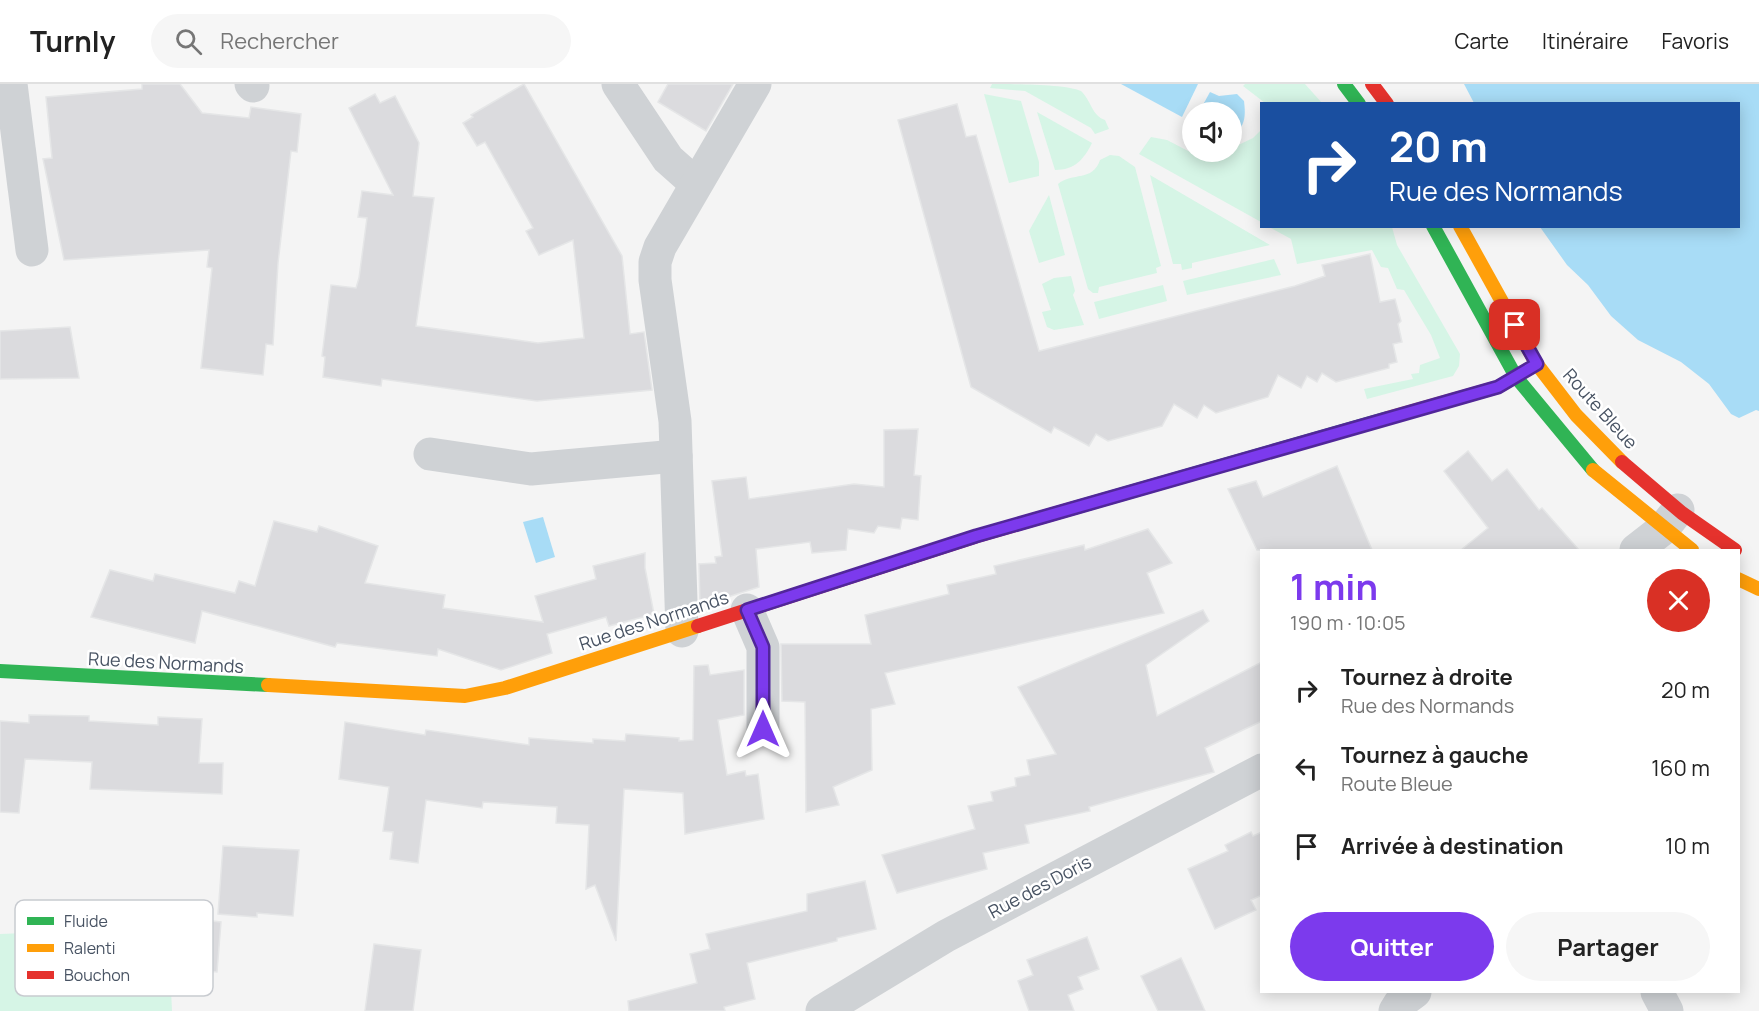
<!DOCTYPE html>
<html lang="fr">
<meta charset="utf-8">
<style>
:root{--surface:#fff;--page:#f6f6f6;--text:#222;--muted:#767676;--line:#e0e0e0;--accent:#7c3aed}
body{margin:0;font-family:Manrope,sans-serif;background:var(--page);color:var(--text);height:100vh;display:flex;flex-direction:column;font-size:22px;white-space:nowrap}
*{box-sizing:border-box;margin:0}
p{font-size:20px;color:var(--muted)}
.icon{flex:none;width:33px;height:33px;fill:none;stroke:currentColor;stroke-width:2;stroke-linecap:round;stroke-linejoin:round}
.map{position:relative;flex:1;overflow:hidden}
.sheet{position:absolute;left:1260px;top:465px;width:480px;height:444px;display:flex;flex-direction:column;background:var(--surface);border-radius:0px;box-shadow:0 3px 15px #0003}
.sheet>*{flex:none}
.top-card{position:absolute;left:1260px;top:18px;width:480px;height:126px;border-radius:0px;box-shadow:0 3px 15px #0003;background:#1a4fa0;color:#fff;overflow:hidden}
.controls{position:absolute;left:1182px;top:18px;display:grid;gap:12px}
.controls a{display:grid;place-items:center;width:60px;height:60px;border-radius:50%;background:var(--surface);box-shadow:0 3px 15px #0003;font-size:30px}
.pin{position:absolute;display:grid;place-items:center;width:51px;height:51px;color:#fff;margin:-26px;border-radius:12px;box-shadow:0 3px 9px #0006}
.me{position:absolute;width:66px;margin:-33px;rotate:0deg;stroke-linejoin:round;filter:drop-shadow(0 0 4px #0008)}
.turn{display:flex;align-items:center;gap:21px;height:126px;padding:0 30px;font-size:27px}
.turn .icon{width:78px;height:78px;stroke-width:2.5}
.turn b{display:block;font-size:42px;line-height:51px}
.round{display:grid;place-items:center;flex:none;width:63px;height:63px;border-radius:32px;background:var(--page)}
.head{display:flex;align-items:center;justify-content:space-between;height:102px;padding:0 30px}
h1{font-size:36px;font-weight:700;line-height:45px;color:var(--accent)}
.button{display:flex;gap:12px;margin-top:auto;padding:12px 30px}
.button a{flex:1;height:69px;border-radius:36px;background:var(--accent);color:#fff;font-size:24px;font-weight:700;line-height:69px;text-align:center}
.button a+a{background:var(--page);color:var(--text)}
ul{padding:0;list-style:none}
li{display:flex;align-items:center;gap:18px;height:78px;padding:0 30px}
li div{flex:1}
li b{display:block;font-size:22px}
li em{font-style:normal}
header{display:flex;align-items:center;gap:36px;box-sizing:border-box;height:84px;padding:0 30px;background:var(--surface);border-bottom:2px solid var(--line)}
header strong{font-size:28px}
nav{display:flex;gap:33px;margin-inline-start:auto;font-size:21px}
.search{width:420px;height:54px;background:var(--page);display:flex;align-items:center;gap:15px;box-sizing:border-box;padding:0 21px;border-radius:33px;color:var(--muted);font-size:22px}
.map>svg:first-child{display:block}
</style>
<header>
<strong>Turnly</strong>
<div class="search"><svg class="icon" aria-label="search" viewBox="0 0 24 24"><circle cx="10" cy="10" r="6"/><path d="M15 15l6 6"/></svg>Rechercher</div>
<nav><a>Carte</a><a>Itinéraire</a><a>Favoris</a></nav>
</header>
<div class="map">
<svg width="1759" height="927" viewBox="0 0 1759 927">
<rect width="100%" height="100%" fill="#f4f4f4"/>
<g fill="#d6f5e6">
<path d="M992,0C1012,0 1067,0 1081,7C1091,16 1092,32 1105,36L1109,45L1095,50L1091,44L1025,7L990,4Z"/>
<path d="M1245,0H1305L1322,19H1265L1243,2Z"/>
<path d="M984,10L1021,17L1039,78V92L1009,99Z"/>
<path d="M1037,28L1092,59C1084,75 1075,86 1055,86Z"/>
<path d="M1261,46V138L1139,70L1151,53L1167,56L1192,69L1232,68V64L1253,54Z"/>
<path d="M1110,71L1119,72L1135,83L1161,182L1156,184L1157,189L1099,203L1098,209H1093L1088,205L1058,100C1072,88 1093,98 1100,76Z"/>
<path d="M1150,91L1270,161L1192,179V184L1182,186L1181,180H1173Z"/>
<path d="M1049,111L1065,171L1039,179L1029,147Z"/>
<path d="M1269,143H1392L1397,161L1460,270L1459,282L1453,292L1367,315L1364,305L1413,295L1411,290L1419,289L1420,281L1440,274L1431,251L1404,206L1397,205L1388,184L1381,183L1372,166L1297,180L1291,155Z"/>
<path d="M1274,175L1281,191L1187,211L1183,197Z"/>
<path d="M1071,192L1075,207L1073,211L1084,241L1054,246L1047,243L1042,228L1051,226L1042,200L1054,194Z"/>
<path d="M1163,201L1167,217L1099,235L1094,218Z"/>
<path d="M174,843L170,885L172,927H0V850Z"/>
</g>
<g fill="#a8dcf6">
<path d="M1121,0H1198L1182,33Z"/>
<path d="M1464,0H1759V327L1756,326L1739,334L1731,330L1709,300L1681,278L1638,256L1611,232L1588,201L1567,181L1540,143L1738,142V20L1474,19Z"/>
<path d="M1210,8L1219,12L1237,10L1244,17C1246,33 1245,43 1232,53V28H1199Z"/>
<path d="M543,433L555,473L536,479L523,438Z"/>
</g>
<g fill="#dbdbde" stroke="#e5e6e7" stroke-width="1.5">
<path d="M142,0H180L202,29L249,34L251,23L301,30L297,68L291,67L278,179L273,261L266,260L263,291L201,284L212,184L207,183L209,166L64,176L43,75L52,74L46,13L142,5Z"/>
<path d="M524,0L622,172L630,250L644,248L652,306L537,317L382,295L381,302L323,293L325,273L322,272L331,201L356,204L359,194L367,134L358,133L362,107L393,111L349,24L375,10L380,19L395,12L419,59L413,112L434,114L416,242L538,259L584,254L573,156L539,171L526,147L533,144L485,58L477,62L463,39L473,33L471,31Z"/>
<path d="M668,0H733L706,47L658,18Z"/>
<path d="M957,20L966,53L976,51L1039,267L1295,202L1325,192L1322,181L1370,170L1380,218L1395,215L1401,237L1398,240L1402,258L1393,260L1397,278L1389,280V284L1336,298L1322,289L1317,298L1307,292L1301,304L1278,291L1268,313L1216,329L1204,321L1197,334L1174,320L1162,342L1108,357L1096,350L1089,362L1054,343L1051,349L971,303L898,36Z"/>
<path d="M70,243L79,294L0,295V247Z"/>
<path d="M918,345L914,391L921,392L918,436L902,434L900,445L878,442L874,449L848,445L846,466L812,469L810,458L756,465L759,503L700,522L699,480L716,479L715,473L722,472L712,397L746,393L749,415L854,400L884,403V346Z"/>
<path d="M1468,367L1492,397L1507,385L1539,426L1542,424L1579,466H1461L1488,444L1444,387Z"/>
<path d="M1337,382L1372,466H1257L1228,405L1256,397L1263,413Z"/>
<path d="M274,437L317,448L319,442L378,462L365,499L445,511L443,524L543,538L535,512L596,495L593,482L645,469V484L654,530L609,542L606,533L547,550L552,569L501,586L438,565L437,572L337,559L335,563L202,527L195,559L91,533L110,486L153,497L155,490L235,509L239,497L255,502Z"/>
<path d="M1148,445L1172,479L1147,489L1164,529L885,589L895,620L871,625L872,686L833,703L839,721L806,728L805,618L782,617L781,560H871L865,531L949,510L947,501L996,490L994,482L1084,461L1085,466Z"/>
<path d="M1203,526L1209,537L1146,581L1157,632L1262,578V637L1205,664L1214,688L1089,723L1090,727L1025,741L1029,759L983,769L987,785L897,809L882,771L975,745L968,722L993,717L991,708L1016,702L1015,694L1030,691L1027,676L1056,670L1018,603Z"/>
<path d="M708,581L710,591L744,586V631L718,636L727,691L745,687L746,692L758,690L764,735L685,750L683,709L624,705L616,857L595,801L586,805L589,741L556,739L557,723L483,718L482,724L426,716L418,779L390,775L393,748L383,747L389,703L339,695L345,638L425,651L426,646L529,661V654L593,659V655L625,657L626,650L679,654V657L693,656L694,582Z"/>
<path d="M29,631L89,632V637L158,641V633L202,635L199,679H223L222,710L90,705L92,678L25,675L19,729L0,728V637L29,639Z"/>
<path d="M1251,748L1253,752L1262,748V811L1251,816L1256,826L1215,845L1188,785L1228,767L1225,761Z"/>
<path d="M223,762L299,766L293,832L257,829V833L218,830Z"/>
<path d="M865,797L876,845L837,854V857L747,879L755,915L724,923L725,927H629L628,917L697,899L690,870L710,865L706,850L807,827V810Z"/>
<path d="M184,834L221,838L217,888L179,885Z"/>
<path d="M1087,853L1099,885L1078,893L1083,905L1068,911L1074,927H1029L1018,897L1033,891L1027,876Z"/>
<path d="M374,860L421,866L413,927H365Z"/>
<path d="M1181,874L1189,891L1205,927H1158L1141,892Z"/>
</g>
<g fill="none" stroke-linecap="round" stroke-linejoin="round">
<g stroke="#cfd2d5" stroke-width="33">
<path d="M11,0L32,166"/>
<path d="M251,0L253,2"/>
<path d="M618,0L668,75L695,99"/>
<path d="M430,370L531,385L676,372"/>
<path d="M1636,466L1663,445L1678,426"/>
<path d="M747,526L763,563V645"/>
<path d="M682,547L675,337L655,196V178L660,163L755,0"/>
<path d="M1657,908L1667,927"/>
<path d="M822,927L946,852L1262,686"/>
<path d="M1395,927L1400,919L1415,908"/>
</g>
<g stroke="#30b455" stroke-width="14">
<path d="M1344,0L1359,20"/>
<path d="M1433,142L1516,293L1593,386"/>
<path d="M1074,424L1388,334"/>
<path d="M0,587L268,601"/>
</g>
<g stroke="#ff9f0a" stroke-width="14">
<path d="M1460,142L1536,279L1576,331L1622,378"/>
<path d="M1388,334L1498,303L1537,280"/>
<path d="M1593,386L1692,466"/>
<path d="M1738,495L1759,505"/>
<path d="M268,601L465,612L505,604L698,542"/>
</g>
<g stroke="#e5322d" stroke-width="14">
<path d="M1372,0L1387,20"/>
<path d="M1622,378L1682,429L1735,466"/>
<path d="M698,542L977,452L1074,424"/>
</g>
</g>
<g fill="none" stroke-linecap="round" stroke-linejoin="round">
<g stroke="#51269a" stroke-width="15">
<path id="route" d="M763,645V563L747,526L976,452L1498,303L1537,280L1515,241"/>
</g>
<use href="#route" stroke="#7c3aed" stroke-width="10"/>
</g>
<g text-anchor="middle" stroke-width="5" stroke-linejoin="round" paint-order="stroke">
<g font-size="18" fill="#485363" stroke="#fff">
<text transform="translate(1600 325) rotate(48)" y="6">Route Bleue</text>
<text transform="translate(654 537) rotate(-18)" y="6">Rue des Normands</text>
<text transform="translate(166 579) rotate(3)" y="6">Rue des Normands</text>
<text transform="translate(1040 803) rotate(-28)" y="6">Rue des Doris</text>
</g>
</g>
<rect x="15" y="816" width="198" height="96" rx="9" fill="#fff" stroke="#c8cbd0" stroke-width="1.5"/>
<rect x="27" y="833" width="27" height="8" fill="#30b455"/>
<rect x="27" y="860" width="27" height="8" fill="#ff9f0a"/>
<rect x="27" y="887" width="27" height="8" fill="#e5322d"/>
<g font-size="16" fill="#485363">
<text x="64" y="843">Fluide</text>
<text x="64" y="870">Ralenti</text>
<text x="64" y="897">Bouchon</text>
</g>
</svg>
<div class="controls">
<a><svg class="icon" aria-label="sound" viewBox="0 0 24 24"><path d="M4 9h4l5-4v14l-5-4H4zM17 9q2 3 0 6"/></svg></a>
</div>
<div class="pin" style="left:1515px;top:241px;background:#d93025"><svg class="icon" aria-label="arrive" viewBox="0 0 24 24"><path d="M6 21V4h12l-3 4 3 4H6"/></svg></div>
<svg class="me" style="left:763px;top:645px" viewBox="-20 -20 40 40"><path d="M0-17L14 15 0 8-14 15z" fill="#7c3aed" stroke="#fff" stroke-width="4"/></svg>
<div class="top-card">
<div class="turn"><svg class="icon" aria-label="right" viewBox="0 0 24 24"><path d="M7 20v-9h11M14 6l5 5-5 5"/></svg><div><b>20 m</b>Rue des Normands</div></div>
</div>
<section class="sheet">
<div class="head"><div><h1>1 min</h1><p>190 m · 10:05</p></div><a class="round" style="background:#d93025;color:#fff"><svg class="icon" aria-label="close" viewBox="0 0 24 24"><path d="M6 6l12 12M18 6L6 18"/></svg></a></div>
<ul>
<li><svg class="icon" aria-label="right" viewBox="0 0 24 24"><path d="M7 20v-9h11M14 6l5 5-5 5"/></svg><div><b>Tournez à droite</b><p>Rue des Normands</p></div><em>20 m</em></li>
<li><svg class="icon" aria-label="left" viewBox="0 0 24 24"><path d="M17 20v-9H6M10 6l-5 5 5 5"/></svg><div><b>Tournez à gauche</b><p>Route Bleue</p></div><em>160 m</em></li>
<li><svg class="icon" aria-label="arrive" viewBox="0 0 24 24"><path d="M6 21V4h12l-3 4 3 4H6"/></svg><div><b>Arrivée à destination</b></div><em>10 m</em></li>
</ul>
<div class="button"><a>Quitter</a><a>Partager</a></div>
</section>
</div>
